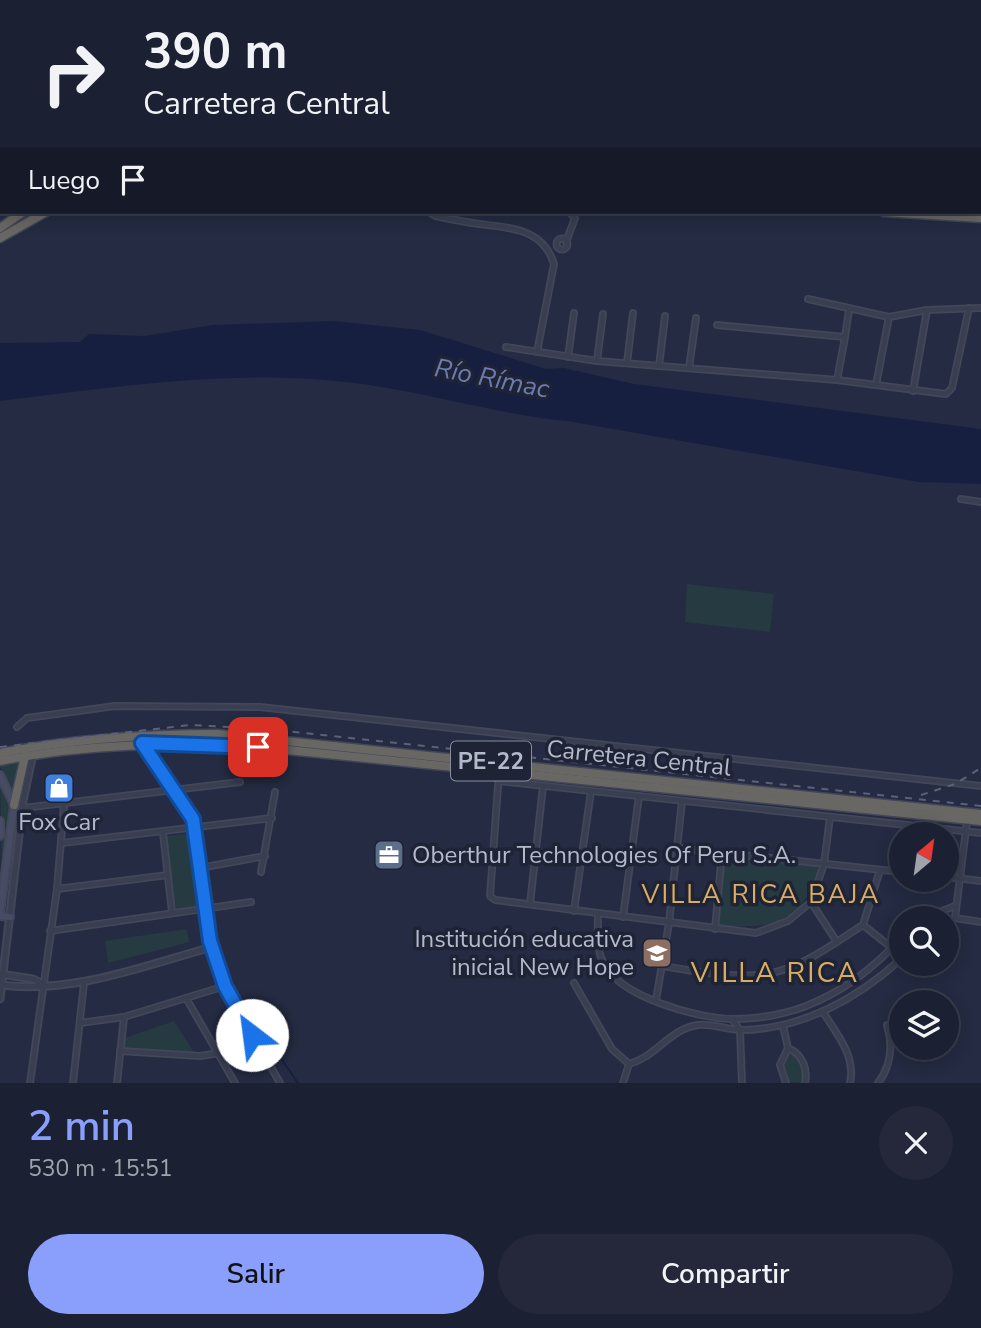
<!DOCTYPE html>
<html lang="es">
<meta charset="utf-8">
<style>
:root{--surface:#1b2032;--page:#24283a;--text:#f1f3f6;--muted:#a0a3ac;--line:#393e4d;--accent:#8a9ffc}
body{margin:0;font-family:"Nunito Sans",sans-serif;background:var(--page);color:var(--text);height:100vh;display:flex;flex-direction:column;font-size:26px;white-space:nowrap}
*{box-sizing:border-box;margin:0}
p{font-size:23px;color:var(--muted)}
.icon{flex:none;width:38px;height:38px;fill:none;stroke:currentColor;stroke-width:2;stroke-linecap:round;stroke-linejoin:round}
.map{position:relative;height:1083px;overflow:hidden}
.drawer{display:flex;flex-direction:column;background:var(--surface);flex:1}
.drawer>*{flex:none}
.hud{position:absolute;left:0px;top:0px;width:982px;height:214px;box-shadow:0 4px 18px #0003,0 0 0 2px var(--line);background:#1b2032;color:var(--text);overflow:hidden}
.needle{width:46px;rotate:29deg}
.fabs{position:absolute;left:889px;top:822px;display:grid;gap:14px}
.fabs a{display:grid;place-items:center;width:70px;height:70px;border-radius:50%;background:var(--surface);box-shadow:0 4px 18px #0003,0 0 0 2px var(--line);font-size:35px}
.pin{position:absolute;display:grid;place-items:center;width:60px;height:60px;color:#fff;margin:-30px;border-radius:14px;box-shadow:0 4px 10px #0006}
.me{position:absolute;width:77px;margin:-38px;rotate:330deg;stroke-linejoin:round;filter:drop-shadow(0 0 5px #0008)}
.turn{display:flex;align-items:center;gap:24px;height:147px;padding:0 28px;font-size:32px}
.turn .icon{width:91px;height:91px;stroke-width:2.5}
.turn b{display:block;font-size:49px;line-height:60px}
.then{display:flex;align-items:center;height:66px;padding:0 28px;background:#0003;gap:14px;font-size:26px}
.round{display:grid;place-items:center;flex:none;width:74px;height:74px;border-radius:37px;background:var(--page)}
.overview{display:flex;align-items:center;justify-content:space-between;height:119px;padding:0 28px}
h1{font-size:42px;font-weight:600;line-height:52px;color:var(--accent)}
.cta{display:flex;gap:14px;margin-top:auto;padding:14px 28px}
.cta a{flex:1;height:80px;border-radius:42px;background:var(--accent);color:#111;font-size:28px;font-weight:600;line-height:80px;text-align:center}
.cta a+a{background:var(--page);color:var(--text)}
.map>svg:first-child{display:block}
</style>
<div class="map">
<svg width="981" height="1083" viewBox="0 0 981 1083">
<rect width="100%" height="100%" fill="#242b42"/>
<g fill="#263a42">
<path d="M687,584L774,594L770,632L685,622Z"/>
<path d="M18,763L13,791L0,766Z"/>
<path d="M0,778L12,808L2,872Z"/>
<path d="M192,833L202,907L176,910L166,836Z"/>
<path d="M724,855L821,865C802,923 774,930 717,925Z"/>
<path d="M186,929L190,942L108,963L105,941Z"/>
<path d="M174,1021L195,1054L125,1049V1038Z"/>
<path d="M788,1053H795C802,1063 807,1072 801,1083L787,1082L782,1064Z"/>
</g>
<path fill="#171f40" d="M333,321L420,330L546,369L564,368L634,384L981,429V484L919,482L567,421C492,414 421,390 346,382C231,369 114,387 0,401V343L80,342L89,334L144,336L213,325Z"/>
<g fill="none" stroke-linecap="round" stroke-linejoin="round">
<path stroke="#171f40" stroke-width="2" d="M280,1057L298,1083"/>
<g stroke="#42475a" stroke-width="8">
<g id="minor">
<path d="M226,2L227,0"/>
<path d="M284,2L285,0"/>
<path d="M330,2L331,0"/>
<path d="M502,2L503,0"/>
<path d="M549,2V0"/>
<path d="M591,2V0"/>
<path d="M633,2V0"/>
<path d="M980,13L981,10"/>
<path d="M980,28H981"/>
<path d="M429,212L435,216C450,219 464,222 479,224C510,228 543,228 554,264L537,352"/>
<circle cx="562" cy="244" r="5.5"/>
<path d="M566,242L575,218L569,212"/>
<path d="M808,299L889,317L927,310L981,308"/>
<path d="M717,325L845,337L849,310"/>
<path d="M506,347L597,361L837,380L946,394L952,388L969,308"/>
<path d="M568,357L574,313"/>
<path d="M597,361L603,314"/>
<path d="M627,363L633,313"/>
<path d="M659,366L665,316"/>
<path d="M689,368L696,318"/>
<path d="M837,380L845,337"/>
<path d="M876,385L889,317"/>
<path d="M913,391L927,310"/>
<path d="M961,499L981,502"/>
<path d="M17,727L27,718L115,706L260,707L981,786"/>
<path d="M144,747L193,819L209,937L225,986L280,1083"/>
<path d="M499,772L490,896L495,900L756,933L788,921L811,902L824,864L830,817"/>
<path d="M499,781L981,833"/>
<path d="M23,808L240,782"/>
<path d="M163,833L172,912"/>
<path d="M62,843L272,818"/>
<path d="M677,848L901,872"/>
<path d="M200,868L265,856"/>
<path d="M261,872L275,792"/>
<path d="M947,877L981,881"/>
<path d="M57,889L168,875"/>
<path d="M811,902L837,942"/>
<path d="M530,904L543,786"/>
<path d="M574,911L591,791"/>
<path d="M598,914C598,930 596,948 603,962C619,997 696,1018 732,1019C756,1019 783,1015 806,1006C842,992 875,967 901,938"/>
<path d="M623,917L639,796"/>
<path d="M955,918L967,821"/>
<path d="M921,919L955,906"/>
<path d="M947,923L955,918L981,922"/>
<path d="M863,925L892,948"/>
<path d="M715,929L722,853"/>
<path d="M50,931L251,902"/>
<path d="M662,966C695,971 732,979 766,974C801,969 834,943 863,925L880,870"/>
<path d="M574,983L612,1049L629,1064"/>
<path d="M186,998L235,1083"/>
<path d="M656,1000L669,923L682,801"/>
<path d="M823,1012C837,1034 856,1056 850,1083"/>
<path d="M732,1019L740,1030L742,1083"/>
<path d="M80,1023L124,1017L225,986"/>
<path d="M783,1026L788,1048C802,1054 808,1068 805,1083"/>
<path d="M120,1051L200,1056L219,1053"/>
<path d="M629,1064C656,1057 669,1029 698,1025C712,1023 727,1030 742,1030C802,1029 857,999 901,959"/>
<path d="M30,1083L57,889L64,804"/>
<path d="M73,1083L84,983"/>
<path d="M117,1083L124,1017"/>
<path d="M623,1083L629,1064"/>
<path d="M786,1083L780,1065L788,1048"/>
<path d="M878,1083C891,1066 893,1045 887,1025"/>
</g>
</g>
<g stroke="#42475a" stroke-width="9">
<g id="tertiary">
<path d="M57,2L58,0"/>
<path d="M0,182L2,178"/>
<path d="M0,974L33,979L44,985"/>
<path d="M0,985C73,994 143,966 212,947"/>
<path d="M0,999L23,801L33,754"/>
</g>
</g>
<g stroke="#42475a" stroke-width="10">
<g id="secondary">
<path d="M0,775L14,805L0,912"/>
<path d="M0,821V836"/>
<path d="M0,916L10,917"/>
</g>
</g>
<g stroke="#414658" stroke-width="11">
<g id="trunk">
<path d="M980,203H981"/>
<path d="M884,212L981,218"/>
<path d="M0,228L23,212"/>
<path d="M0,238L46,212"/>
<path d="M0,753C72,739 144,734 218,734L981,814"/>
<path d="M0,761C89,743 168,743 258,747L981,821"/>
<path d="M14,805L25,756"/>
</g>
</g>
<use href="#minor" stroke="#393e51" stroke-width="4.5"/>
<use href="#tertiary" stroke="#393e51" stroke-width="5"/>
<use href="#secondary" stroke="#474c64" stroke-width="6"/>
<use href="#trunk" stroke="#686763" stroke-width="8"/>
<g stroke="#5b6178" stroke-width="2" stroke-dasharray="7 7" stroke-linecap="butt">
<path d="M0,747L190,725L267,729L981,806"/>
<path d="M921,795L955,784L981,768"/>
</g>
</g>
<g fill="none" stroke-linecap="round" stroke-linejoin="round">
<g stroke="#114b97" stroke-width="18">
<path id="route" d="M252,1035L225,986L210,941L193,819L142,743L258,747"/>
</g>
<use href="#route" stroke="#1a73e8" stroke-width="12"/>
</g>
<defs>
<g id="shop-square" transform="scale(1.575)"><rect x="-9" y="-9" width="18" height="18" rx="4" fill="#3f7fe0" stroke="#1e2336"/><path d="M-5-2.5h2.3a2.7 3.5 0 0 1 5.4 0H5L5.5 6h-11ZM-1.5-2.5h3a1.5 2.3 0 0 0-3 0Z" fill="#fff"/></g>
<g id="office-square" transform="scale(1.575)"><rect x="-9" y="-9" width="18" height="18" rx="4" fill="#5c6f8a" stroke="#1e2336"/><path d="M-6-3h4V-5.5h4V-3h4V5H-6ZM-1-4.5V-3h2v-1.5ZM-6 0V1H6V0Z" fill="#fff"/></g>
<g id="school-square" transform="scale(1.575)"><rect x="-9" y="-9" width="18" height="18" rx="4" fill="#8d6e63" stroke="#1e2336"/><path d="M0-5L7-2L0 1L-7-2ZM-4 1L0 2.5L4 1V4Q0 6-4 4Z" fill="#fff"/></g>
</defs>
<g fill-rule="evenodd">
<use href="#shop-square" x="59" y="788"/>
<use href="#office-square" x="389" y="855"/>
<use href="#school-square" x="657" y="953"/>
</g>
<g text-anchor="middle" stroke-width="7" stroke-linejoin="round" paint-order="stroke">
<rect fill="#1e2336" stroke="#888d9e" stroke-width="2" x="451" y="741.5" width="80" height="39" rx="5"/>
<g font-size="23" font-weight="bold" fill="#b5bacb">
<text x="491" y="769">PE-22</text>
</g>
<g font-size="24" fill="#b5bacb" stroke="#1e2336">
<text transform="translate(639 758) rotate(6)" y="8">Carretera Central</text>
</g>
<g font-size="24" fill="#b5bacb" stroke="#1e2336">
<text x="59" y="830">Fox Car</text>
<text x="412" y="863" text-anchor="start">Oberthur Technologies Of Peru S.A.</text>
<text x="634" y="947" text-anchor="end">Institución educativa<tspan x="634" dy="28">inicial New Hope</tspan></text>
</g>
<g font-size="26" font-style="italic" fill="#6d7cac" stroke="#1e2336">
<text transform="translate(492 378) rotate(11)" y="9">Río Rímac</text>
</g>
<g font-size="26" letter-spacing="2" fill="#daae62" stroke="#1e2336">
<text x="761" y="903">VILLA RICA BAJA</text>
</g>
<g font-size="28" letter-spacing="2" fill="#daae62" stroke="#1e2336">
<text x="775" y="982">VILLA RICA</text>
</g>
</g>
</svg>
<div class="fabs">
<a><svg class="needle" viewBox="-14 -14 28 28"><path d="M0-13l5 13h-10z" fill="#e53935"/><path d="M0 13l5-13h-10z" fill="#a0a3ac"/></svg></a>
<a><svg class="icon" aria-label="search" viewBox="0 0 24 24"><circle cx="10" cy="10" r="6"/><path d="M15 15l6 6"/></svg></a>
<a><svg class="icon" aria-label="layers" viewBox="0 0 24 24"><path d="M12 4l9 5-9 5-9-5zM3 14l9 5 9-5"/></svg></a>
</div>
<div class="pin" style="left:258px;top:747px;background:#d93025"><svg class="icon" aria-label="arrive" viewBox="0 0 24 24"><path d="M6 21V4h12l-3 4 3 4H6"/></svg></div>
<svg class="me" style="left:252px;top:1035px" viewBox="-20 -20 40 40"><circle r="19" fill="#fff"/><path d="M0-13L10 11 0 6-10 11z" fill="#1a73e8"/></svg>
<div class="hud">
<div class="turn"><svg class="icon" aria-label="right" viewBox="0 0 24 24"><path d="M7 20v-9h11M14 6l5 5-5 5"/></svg><div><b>390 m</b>Carretera Central</div></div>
<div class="then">Luego<svg class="icon" aria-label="arrive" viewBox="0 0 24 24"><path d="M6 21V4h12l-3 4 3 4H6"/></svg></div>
</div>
</div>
<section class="drawer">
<div class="overview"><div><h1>2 min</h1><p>530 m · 15:51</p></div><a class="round"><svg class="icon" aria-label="close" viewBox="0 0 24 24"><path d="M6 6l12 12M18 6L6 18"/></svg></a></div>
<div class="cta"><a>Salir</a><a>Compartir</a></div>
</section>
